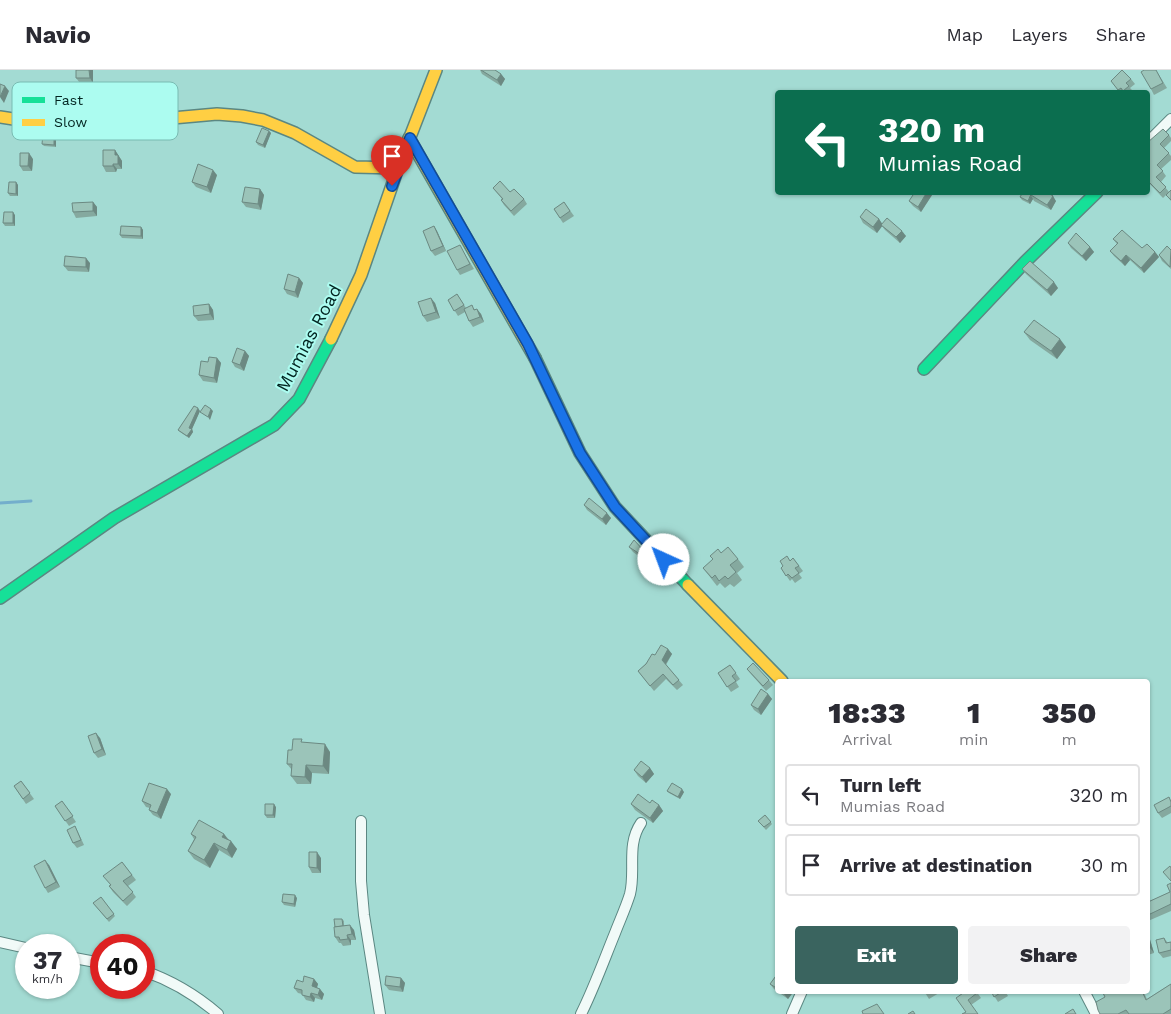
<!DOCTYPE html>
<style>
:root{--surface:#fff;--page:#f2f2f3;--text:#2b2b33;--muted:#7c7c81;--line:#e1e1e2;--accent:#3a645f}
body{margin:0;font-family:"Work Sans",sans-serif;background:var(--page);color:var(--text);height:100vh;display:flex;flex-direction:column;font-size:19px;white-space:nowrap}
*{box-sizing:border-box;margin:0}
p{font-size:16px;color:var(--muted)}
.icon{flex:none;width:28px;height:28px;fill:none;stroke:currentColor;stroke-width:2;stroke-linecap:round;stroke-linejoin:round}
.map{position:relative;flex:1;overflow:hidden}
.drawer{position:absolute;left:775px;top:609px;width:375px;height:315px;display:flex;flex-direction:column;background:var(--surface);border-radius:5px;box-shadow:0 1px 4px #0004}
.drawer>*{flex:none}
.guide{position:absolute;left:775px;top:20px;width:375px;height:105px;border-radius:5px;box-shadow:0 1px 4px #0004;background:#0b6e4f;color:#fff;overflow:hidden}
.speed{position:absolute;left:15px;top:864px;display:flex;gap:10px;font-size:25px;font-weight:700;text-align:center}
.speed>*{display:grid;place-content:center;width:65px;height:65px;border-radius:50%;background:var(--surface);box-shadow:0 1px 4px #0004;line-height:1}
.speed small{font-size:12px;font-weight:400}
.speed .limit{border:8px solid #d22;background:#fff;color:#111}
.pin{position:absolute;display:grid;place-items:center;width:42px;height:42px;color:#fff;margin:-51px -21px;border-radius:50% 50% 50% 0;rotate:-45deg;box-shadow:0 0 5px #0007}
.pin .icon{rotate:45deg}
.me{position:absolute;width:55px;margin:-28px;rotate:317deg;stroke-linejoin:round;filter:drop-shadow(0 0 4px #0008)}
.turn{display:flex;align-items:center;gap:18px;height:105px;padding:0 20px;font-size:22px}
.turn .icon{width:65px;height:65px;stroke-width:2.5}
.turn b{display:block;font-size:35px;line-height:42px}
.eta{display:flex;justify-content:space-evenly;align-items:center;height:85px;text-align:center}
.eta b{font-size:30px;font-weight:800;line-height:35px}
.action{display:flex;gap:10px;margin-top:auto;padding:10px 20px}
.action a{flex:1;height:58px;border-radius:5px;background:var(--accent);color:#fff;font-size:20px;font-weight:800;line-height:58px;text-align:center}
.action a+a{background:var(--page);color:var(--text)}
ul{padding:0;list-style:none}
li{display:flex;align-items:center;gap:15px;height:62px;margin:0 10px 8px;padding:0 10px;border:2px solid var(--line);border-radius:5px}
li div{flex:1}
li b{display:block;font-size:19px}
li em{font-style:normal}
header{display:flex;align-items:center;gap:30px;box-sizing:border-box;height:70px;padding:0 25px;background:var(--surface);border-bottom:1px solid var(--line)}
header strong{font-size:24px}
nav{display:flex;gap:28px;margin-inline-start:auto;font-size:18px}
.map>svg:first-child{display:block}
</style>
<header>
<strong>Navio</strong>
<nav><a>Map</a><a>Layers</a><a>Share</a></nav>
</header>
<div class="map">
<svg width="1171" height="944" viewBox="0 0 1171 944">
<rect width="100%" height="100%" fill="#a3dbd3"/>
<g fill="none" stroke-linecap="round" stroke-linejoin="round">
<path stroke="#73aecc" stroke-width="3" d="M0,433L31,431"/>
<g stroke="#5b8782" stroke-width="12">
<g id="street">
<path d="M1148,72L1171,49"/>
<path d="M361,751V811L364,845L380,944"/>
<path d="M0,872L26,878"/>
<path d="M69,887L101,893"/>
<path d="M144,901C170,910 197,926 218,944"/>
<path d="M1084,921L1096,944"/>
<path d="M581,944C594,918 604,890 615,863C620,850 626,837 630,824C636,800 626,775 641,753"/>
<path d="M792,944L802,921"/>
</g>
</g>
<g stroke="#5b8782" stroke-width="14">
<g id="fast">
<path d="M535,288L580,383L615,437L688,515"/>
<path d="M924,299L1025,192L1097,122"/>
<path d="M0,528L114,448L274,355L299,329L331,269"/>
</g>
</g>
<g stroke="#5b8782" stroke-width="14">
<g id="slow">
<path d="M0,47L59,56H83L217,44L242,46L263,50L295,63L355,97L398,98"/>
<path d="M409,68L535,288"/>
<path d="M331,269L361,205L398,98L436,0"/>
<path d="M688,515L782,611"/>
</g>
</g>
<use href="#street" stroke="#f1faf8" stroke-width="10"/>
<use href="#fast" stroke="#16e098" stroke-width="11"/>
<use href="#slow" stroke="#ffcf43" stroke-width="11"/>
</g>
<g fill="#85a99f">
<path d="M93,0V13H80L76,8Z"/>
<path d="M480,0H495L501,4L505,9L501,16L482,4Z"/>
<path d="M1144,0H1156L1167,18L1154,25L1151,19Z"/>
<path d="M1131,9L1135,14L1130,18L1133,21L1131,22H1120L1111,11Z"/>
<path d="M33,32H46L53,43L49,45L40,44Z"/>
<path d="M269,61L271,63L265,78L258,75L256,72Z"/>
<path d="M1169,65L1171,68V71L1164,78L1171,86V90L1161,99L1166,106L1161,112L1169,122L1171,120V131L1166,125L1163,128L1148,112V72Z"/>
<path d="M56,68V77L44,76L42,74Z"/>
<path d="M115,80L122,91V99H117L116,102H106L103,96Z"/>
<path d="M33,89L32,101H23L20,96Z"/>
<path d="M217,105L211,123L196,117L192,112Z"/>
<path d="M16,112L18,115V126H10L8,123Z"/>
<path d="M493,118L524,129L527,134L514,146L504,135L501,130L502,129Z"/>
<path d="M260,119L264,125L261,140L246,137L242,132Z"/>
<path d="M1023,122L1056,131L1051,140L1034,131L1033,129L1030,134L1022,130L1020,127Z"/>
<path d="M932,125L921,142L913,136L909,131Z"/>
<path d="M93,132L97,137V146L76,148L73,142Z"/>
<path d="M564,132L574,146L563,153L554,139Z"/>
<path d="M15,145V156H5L3,153Z"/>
<path d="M860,147L879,149L882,154L906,166L900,173L885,160L882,156L877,163L863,153Z"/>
<path d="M434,156L437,161L446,181L435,186L431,181Z"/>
<path d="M141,157L143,160V169L122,168L120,165Z"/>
<path d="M1113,169L1155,182L1159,187L1144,203L1130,190L1125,196L1114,186L1110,181L1117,174Z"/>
<path d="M1068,173L1090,177L1094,182L1086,191L1071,178Z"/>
<path d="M1171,180V199L1162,191L1159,185Z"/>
<path d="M463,181L474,199L460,205L457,200Z"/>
<path d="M90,193L89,202L68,201L64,196Z"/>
<path d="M1022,199L1058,218L1051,226L1026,204Z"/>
<path d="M299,208L303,213L298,228L287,224L284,219Z"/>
<path d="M457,224L466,238L475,239L481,244L484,252L473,257L469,251L465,242L458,246L448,230Z"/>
<path d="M435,233L440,248L427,252L423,246Z"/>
<path d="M209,234L213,240L214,250L198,251L194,246Z"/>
<path d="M1024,262L1066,277L1057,289L1030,270Z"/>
<path d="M245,281L249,286L244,301L235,297L232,292Z"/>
<path d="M217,288L221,293L217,313L203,311L199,305L208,292Z"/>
<path d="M200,341L192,359L193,362L189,368L180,362L178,360Z"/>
<path d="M584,435L611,448L606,455L587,440Z"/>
<path d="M629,477L645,482L649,487L647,492L633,482Z"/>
<path d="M721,483L738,489L744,497L737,503L742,510L734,517L730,514L725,518L720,513L717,516L703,498Z"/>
<path d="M793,488L803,501L799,504L802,508L795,513L792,509L790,511L781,498Z"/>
<path d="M646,498L661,501L656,507L650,503Z"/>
<path d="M668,579L672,584L666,595L683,615L677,620L666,609L654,621L638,601L655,585Z"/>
<path d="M730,595L740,609L736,612L739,617L731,622L718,603Z"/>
<path d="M747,599L769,610L773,615L766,621L751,604Z"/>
<path d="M768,624L772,629L761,645L754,640L751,635Z"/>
<path d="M100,668L106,685L98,688L94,683Z"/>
<path d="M304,672L330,682L329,704L312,703L311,714H297L291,706L292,700L287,694L292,680Z"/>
<path d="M650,698L654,704L646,713L638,706L634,700Z"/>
<path d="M21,711L34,729L26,734L14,716Z"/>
<path d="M667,721L684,722L680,729L669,723Z"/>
<path d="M171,724L161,749L153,745L149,740L150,738L146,737L142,731Z"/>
<path d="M1169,727L1171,731V743L1162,748L1158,743Z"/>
<path d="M62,731L76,752L69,756L55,736Z"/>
<path d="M650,733L659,735L663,741L653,753L635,740L631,734Z"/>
<path d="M276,737L275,748H267L265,745Z"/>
<path d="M765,745L772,754L766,760L758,751Z"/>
<path d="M75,756L78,762L84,775L77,778L73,773Z"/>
<path d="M191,764H224L237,779L232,788L219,780L210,798L194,789L188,781L194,769Z"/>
<path d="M321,788V803H312L309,797Z"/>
<path d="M122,792L136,810L128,816L136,827L127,836L113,822L109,816H110Z"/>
<path d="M49,795L60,817L48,823L45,818Z"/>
<path d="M1171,813V841L1148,851V832L1170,822Z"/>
<path d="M101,827L115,846L109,852L93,833Z"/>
<path d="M297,828L295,837L284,835L282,832Z"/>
<path d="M342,849L344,851V856L354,860L356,870H351V875L343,876L341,873H339L335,867Z"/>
<path d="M1148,863L1154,883L1148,885Z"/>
<path d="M1164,868L1168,873L1171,872V886L1163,888L1159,883Z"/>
<path d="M778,903V921H794L788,929L774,919L770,914Z"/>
<path d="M401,908L405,913L403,922L389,920L385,915Z"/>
<path d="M314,909L318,914L317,917L324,924L322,930L315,928L314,932L306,930L302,924L298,923L294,918L303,912Z"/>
<path d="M1171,914V944H1100L1105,927L1102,921H1143L1147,929Z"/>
<path d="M924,921H938L939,923L929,929Z"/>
<path d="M966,921H976L981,928L971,935L966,942Z"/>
<path d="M991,921H1005L1008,926L998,932Z"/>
</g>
<g fill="#6c8982">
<path d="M89,0H93V13L90,8Z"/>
<path d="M501,4L505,9L501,16L497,10Z"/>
<path d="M5,16L9,21L4,33L0,27Z"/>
<path d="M269,61L271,63L265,78L263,75Z"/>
<path d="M54,65L56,68V77L54,75Z"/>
<path d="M115,80L122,91V99L118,94L115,85Z"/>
<path d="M29,83L33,89L32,101L28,96Z"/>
<path d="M113,94L117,99L116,102L113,96Z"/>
<path d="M213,100L217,105L211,123L207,117Z"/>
<path d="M16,112L18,115V126L16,124Z"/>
<path d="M260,119L264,125L261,140L258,134Z"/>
<path d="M927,122H930L932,125L921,142L918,137Z"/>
<path d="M1031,126L1033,129L1030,134L1028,131Z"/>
<path d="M1053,126L1056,131L1051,140L1047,135Z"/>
<path d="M93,132L97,137V146L93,141Z"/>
<path d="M13,142L15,145V156L13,153Z"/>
<path d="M879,149L883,155L877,163L873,157Z"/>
<path d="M434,156L437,161L446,181L443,176Z"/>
<path d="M141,157L143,160V169L141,166Z"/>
<path d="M902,161L906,166L900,173L896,167Z"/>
<path d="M1090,177L1094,182L1086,191L1082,186Z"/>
<path d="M1155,182L1159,187L1144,203L1141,198Z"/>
<path d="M1126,185L1130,190L1125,196L1121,191Z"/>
<path d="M86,188L90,193L89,202L86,197Z"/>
<path d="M299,208L303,213L298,228L295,222Z"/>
<path d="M1054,212L1058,218L1051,226L1047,220Z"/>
<path d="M431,228L435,233L440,248L436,242Z"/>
<path d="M209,234L213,240L214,250L210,244Z"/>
<path d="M477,239L481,244L484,252L480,247Z"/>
<path d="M1060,269L1066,277L1057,289L1051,281Z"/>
<path d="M245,281L249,286L244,301L240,295Z"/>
<path d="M217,288L221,293L217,313L214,308Z"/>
<path d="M198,338L200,341L192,359L193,362L189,368L187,366L189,358Z"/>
<path d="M211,339L213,341L210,350L208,347Z"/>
<path d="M607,443L611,448L606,455L602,449Z"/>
<path d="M645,482L649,487L647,492L643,486Z"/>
<path d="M658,496L661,501L656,507L653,503Z"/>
<path d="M668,579L672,584L665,595L662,590Z"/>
<path d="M768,624L772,629L761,645L758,639Z"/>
<path d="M96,663L100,668L106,685L102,679Z"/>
<path d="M325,674L330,682L329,704L323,696Z"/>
<path d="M306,695L312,703L311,714L305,707Z"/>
<path d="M650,698L654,704L646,713L642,707Z"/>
<path d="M167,719L171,724L161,749L157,743Z"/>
<path d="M682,719L684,722L680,729L678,727Z"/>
<path d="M274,734L276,737L275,748L273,745Z"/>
<path d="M659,735L663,741L653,753L650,748Z"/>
<path d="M224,764L229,771L222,767Z"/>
<path d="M231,771L237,779L232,788L227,780Z"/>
<path d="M214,773L219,780L210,798L204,790Z"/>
<path d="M317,782L321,788V803L317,798Z"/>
<path d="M45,790L49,795L60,817L56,812Z"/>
<path d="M295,825L297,828L295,837L294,834Z"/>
<path d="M350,855L354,860L356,870L352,864Z"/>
<path d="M1148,863L1154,883L1150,878L1148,870Z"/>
<path d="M347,865L351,870V875L348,869Z"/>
<path d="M401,908L405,913L403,922L400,917Z"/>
<path d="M314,909L318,914L316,921L312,916Z"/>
<path d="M320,919L324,924L322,930L318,925Z"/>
<path d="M786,921H794L788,929L784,924Z"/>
<path d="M311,923L315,928L314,932L310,927Z"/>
</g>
<g fill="#9bc4b9" stroke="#6c8982">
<path d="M76,0H89L90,8H76Z"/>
<path d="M481,0H495L501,4L497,10Z"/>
<path d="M1122,0L1131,9L1126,13L1129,16L1123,21L1121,18L1118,20L1111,11Z"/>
<path d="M1144,0H1156L1163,13L1151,19L1141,2Z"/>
<path d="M0,14L5,16L0,27Z"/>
<path d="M262,58L269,61L263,75L256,72Z"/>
<path d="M1163,59L1169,65L1160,74L1169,83L1157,95L1163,101L1156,107L1166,117L1160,123L1148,111V72Z"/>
<path d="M43,64L54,65V75L42,74Z"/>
<path d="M103,80H115V85H118V94H113V96H103Z"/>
<path d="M20,83H29L28,96H20Z"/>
<path d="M198,94L213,100L207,117L192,112Z"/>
<path d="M500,111L510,122L514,119L524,129L511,141L501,130L503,129L493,118Z"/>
<path d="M9,112H16V124L8,123Z"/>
<path d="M245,117L260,119L258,134L242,132Z"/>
<path d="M1171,120V130L1166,125Z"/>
<path d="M915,122H927L918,137L909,131Z"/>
<path d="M1023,122H1032L1028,131L1020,127Z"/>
<path d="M1032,122H1047L1053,126L1047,135L1031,125Z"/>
<path d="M93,132V141L73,142L72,133Z"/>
<path d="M564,132L570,141L560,148L554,139Z"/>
<path d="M866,139L879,149L873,157L860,147Z"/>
<path d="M4,142H13V153H3Z"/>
<path d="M887,148L902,161L896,167L881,155Z"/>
<path d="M121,156L141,157V166L120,165Z"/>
<path d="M434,156L443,176L431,181L423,161Z"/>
<path d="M1122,160L1142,178L1147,174L1155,182L1141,198L1126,185L1121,191L1110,181L1118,173L1113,169Z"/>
<path d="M1076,163L1090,177L1082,186L1068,173Z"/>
<path d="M460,175L470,194L457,200L447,181Z"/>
<path d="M1167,176L1171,180L1170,197L1159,185Z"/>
<path d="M65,186L86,188V197L64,196Z"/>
<path d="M1030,191L1054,212L1047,220L1022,199Z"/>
<path d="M288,204L299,208L295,222L284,219Z"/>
<path d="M457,224L464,235L454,241L448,230Z"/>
<path d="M431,228L436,242L423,246L418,232Z"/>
<path d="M209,234L210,244L194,246L193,236Z"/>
<path d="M472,235L474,240L477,239L480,247L469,251L464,239Z"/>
<path d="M1034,250L1060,269L1051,281L1024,262Z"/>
<path d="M237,278L245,281L240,295L232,292Z"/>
<path d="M209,287L217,288L214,308L199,305L201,291L208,292Z"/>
<path d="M205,335L211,339L208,347L200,342Z"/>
<path d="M194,336L198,338L189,358L192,359L187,366L178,360Z"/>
<path d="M589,428L607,443L602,449L584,435Z"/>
<path d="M634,470L645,482L643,486L629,477Z"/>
<path d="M728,477L738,489L730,495L736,502L728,509L725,506L719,511L715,505L712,508L703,498L713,489L710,486L718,479L721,483Z"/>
<path d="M787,486L790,491L793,488L799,496L795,498L799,503L792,508L788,504L786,506L781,498L783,496L780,491Z"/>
<path d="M651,489L658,496L653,503L646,498Z"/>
<path d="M661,575L668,579L662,590L679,610L673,615L663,604L650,616L638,601L646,594L652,584L655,585Z"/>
<path d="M753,593L769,610L763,616L747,599Z"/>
<path d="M730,595L736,603L732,606L736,611L727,617L718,603Z"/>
<path d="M761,619L768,624L758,639L751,635Z"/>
<path d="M96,663L102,679L94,683L88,666Z"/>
<path d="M293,669H302L301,672L325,674L323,696L306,695L305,707L291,706L292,694H287L288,680H292Z"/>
<path d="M641,691L650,698L642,707L634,700Z"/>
<path d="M21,711L30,723L23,729L14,716Z"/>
<path d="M149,713L167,719L157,743L149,740L151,735L142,731Z"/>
<path d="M672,713L682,719L678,727L667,721Z"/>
<path d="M638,724L650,733L652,730L659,735L650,748L631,734Z"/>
<path d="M1169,727L1171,732V736L1158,743L1154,735Z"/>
<path d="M62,731L73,746L65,751L55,736Z"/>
<path d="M265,734H274L273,745H265Z"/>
<path d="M765,745L771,752L764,757L758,751Z"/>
<path d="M199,750L224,764L222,767L231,771L227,780L214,773L204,790L188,781L196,767L191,764Z"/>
<path d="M75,756L81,770L73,773L67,760Z"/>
<path d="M309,782H317V798L309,797Z"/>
<path d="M45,790L56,812L45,818L34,796Z"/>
<path d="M122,792L132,805L123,811L133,822L123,831L109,816L111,815L103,806Z"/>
<path d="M1170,796L1171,798V811L1163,802Z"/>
<path d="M1171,813V834L1148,845V832L1170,822L1167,815Z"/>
<path d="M283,824L295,825L294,834L282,832Z"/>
<path d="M101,827L114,844L107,849L93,833Z"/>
<path d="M334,849H342L343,856L335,857Z"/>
<path d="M350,855L352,864L347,865L348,869L340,870L339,867H335L334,857Z"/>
<path d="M1164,868L1166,873L1171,872V880L1159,883L1156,870Z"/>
<path d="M1148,870L1150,878H1148Z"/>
<path d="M778,903V919L770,914Z"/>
<path d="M304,906L314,909L312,916L320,919L318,925L311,923L310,927L302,925V920L294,918L297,910L303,912Z"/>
<path d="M386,906L401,908L400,917L385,915Z"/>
<path d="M1171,914V939L1163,944H1129L1126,940L1118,944H1100L1098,940L1096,932L1105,927L1102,921H1142L1146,930Z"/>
<path d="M966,921H976L977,923L968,930L978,944H962L966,942L956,928Z"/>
<path d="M991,921H1003L994,927Z"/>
<path d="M877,934L884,944H863L862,941Z"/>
<path d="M1073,939L1076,944H1065Z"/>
<path d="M913,941L915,944H908Z"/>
</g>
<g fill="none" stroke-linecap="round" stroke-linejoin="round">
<g stroke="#114b97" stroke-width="12">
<path id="route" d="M392,116L410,68L528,274L580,383L615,437L664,490"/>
</g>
<use href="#route" stroke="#1a73e8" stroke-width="9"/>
</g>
<g text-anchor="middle" stroke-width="4" stroke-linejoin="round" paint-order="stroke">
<g font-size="18" fill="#022420" stroke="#acfcf0">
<text transform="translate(309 268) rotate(-62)" y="6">Mumias Road</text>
</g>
</g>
<rect x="12" y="12" width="166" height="58" rx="8" fill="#acfcf0" stroke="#79bbb2" stroke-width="1"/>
<rect x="22" y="27" width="23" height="6" fill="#16e098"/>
<rect x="22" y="49" width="23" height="7" fill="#ffcf43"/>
<g font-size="14" fill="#022420">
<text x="54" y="35">Fast</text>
<text x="54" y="57">Slow</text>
</g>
</svg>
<div class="speed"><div>37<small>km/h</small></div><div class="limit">40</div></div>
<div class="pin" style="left:392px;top:116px;background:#d93025"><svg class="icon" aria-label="arrive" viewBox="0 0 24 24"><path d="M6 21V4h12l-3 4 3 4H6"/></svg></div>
<svg class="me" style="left:664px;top:490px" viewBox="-20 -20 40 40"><circle r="19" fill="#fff"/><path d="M0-13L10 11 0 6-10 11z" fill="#1a73e8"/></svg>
<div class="guide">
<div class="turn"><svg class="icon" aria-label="left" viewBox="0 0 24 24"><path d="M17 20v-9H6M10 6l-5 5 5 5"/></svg><div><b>320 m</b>Mumias Road</div></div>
</div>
<section class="drawer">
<div class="eta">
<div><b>18:33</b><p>Arrival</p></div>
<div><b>1</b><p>min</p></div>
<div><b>350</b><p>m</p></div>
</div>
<ul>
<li><svg class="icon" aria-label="left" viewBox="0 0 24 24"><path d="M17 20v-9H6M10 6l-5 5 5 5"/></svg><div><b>Turn left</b><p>Mumias Road</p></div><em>320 m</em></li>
<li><svg class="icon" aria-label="arrive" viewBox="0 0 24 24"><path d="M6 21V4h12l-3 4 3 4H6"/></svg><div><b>Arrive at destination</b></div><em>30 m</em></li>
</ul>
<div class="action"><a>Exit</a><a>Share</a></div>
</section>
</div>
